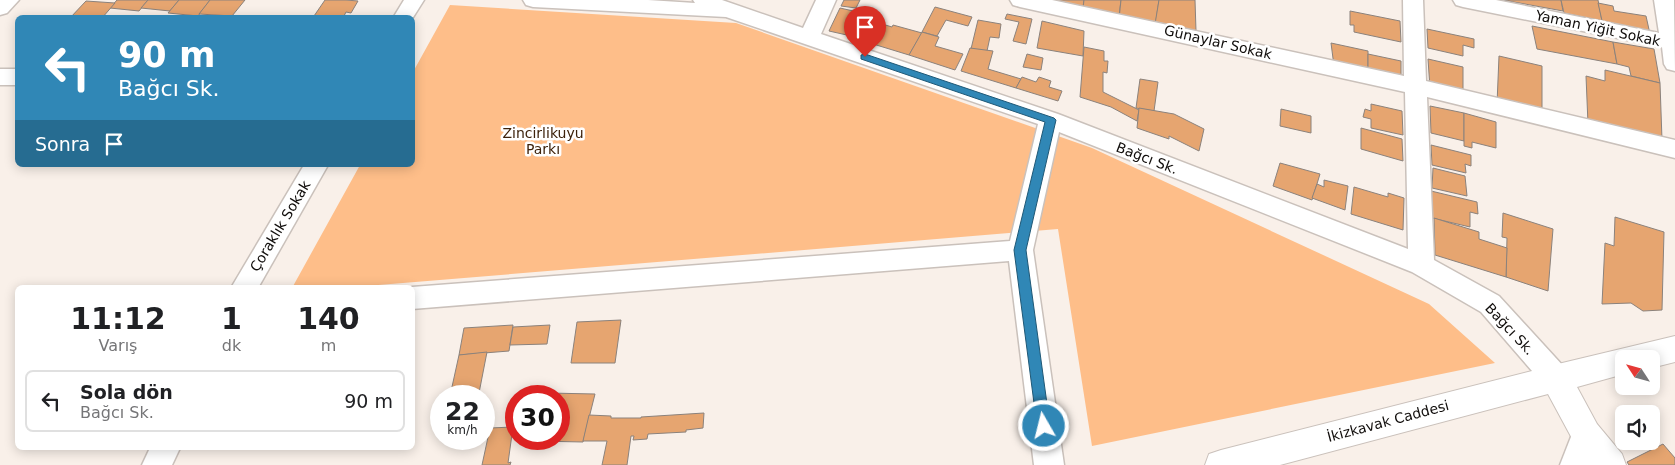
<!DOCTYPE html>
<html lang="tr">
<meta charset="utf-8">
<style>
:root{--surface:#fff;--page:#f6f6f6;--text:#202124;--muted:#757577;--line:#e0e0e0}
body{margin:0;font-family:"DejaVu Sans",sans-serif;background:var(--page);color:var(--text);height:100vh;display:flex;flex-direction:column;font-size:19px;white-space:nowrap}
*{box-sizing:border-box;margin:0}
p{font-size:16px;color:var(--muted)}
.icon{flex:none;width:28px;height:28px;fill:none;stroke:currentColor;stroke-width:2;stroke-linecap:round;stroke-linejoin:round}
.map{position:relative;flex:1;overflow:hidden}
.panel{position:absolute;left:15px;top:285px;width:400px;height:165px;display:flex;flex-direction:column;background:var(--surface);border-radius:8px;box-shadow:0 2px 12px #0003}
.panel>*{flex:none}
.guide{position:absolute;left:15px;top:15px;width:400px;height:152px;border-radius:8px;box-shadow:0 2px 12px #0003;background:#3087b6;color:#fff;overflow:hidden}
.needle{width:32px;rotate:306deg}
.fabs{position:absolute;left:1615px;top:350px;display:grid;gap:10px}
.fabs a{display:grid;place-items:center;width:45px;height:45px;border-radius:8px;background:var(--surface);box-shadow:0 2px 12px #0003;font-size:25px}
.speed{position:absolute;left:430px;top:385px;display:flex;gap:10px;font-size:25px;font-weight:700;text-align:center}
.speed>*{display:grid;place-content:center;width:65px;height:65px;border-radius:50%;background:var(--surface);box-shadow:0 2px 12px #0003;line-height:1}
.speed small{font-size:12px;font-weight:400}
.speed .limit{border:8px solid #d22;background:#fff;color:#111}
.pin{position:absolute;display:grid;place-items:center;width:42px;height:42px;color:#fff;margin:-51px -21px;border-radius:50% 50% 50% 0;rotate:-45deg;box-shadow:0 0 5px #0007}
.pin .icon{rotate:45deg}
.me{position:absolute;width:55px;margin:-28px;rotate:352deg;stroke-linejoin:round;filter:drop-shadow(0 0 4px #0008)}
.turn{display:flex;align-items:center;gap:18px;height:105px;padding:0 20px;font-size:22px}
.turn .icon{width:65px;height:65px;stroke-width:2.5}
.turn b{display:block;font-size:35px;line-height:42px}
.then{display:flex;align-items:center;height:48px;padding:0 20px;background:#0003;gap:10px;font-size:19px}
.eta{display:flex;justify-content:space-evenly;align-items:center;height:85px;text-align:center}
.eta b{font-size:30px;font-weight:700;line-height:35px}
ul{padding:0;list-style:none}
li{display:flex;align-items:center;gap:15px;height:62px;margin:0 10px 8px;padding:0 10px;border:2px solid var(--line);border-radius:8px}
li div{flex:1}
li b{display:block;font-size:19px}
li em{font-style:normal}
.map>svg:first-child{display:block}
</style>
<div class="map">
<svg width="1675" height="465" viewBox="0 0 1675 465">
<rect width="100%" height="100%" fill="#f9f0e9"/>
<path fill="#febe89" d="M450,5L736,23L1092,148L1429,304L1495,363L1092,446L1058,229L354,287L292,288L360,165H412L413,72Z"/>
<g fill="#e6a570" stroke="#8b827c">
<path d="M117,0H148L139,11L110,8Z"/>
<path d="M148,0H179L170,11L141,8Z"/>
<path d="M179,0H210L198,16L168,13Z"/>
<path d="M210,0H245L232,16L199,14Z"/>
<path d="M325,0H346L358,1L351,13L346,12L343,18L314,16Z"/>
<path d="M844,0H860L856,8L841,6Z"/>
<path d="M1046,0H1084L1083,8Z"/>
<path d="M1084,0H1121L1119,16L1083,8Z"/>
<path d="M1121,0H1159L1155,27L1119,19Z"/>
<path d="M1159,0H1195L1196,31L1155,24Z"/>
<path d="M1503,0H1561L1563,11Z"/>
<path d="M1561,0H1598L1602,21L1564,13Z"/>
<path d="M86,1L115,3L102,18H70Z"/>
<path d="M1598,3L1613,6L1614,11L1646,16L1650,34L1603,25Z"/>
<path d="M935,7L972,17L968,26L946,20L937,36L922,32Z"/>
<path d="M840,8L871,15L860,38L829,31Z"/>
<path d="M1350,11L1400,21L1401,42L1354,32V25H1350Z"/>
<path d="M1007,14L1032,19L1026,44L1013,41L1019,22L1005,19Z"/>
<path d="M869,20L892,27L893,25L922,33L909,55L860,40Z"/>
<path d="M978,20L1001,24L999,38L990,37L987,51L971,49Z"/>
<path d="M1042,21L1084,31L1083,56L1037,48Z"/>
<path d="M1532,26L1613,42L1617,64L1537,49Z"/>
<path d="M1427,29L1474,39V48L1463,45V56L1428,48Z"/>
<path d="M922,32L939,37L935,46L963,54L955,70L909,55Z"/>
<path d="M1613,42L1654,49L1660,83L1631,76L1629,67L1617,64Z"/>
<path d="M1331,43L1368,51V74L1334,66Z"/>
<path d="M1084,47L1104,51V61H1108L1107,73L1103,72V92L1139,110L1137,121L1111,107L1080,97Z"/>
<path d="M970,48L993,51L988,69L1021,79L1016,88L961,71Z"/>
<path d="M1027,54L1043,58L1041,70L1023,67Z"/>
<path d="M1368,54L1401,61V81L1368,74Z"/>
<path d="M1499,56L1542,66V114L1497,104Z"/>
<path d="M1428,59L1463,67V96L1430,88Z"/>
<path d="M1605,70L1660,83L1662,140L1588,124L1586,76L1605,81Z"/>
<path d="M1022,77L1036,82L1039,77L1051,81L1049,87L1062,91L1058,101L1016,88Z"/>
<path d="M1140,79L1158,82L1154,111L1136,108Z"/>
<path d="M1371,104L1402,111L1403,135L1371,128V119L1363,117L1365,109L1371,111Z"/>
<path d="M1430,106L1464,113V141L1431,133Z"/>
<path d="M1139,108L1174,114L1204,129L1199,151L1169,136V139L1137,128Z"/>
<path d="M1281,109L1311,116V133L1280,126Z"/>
<path d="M1464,113L1496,122V148L1472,142V148L1464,146Z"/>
<path d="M1361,128L1402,139L1403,161L1361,149Z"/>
<path d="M1431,145L1471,155V166L1465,164L1466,173L1432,165Z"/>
<path d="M1280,163L1320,174L1312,200L1273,186Z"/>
<path d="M1433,168L1465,176L1467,196L1432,188Z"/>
<path d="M1324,180L1348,186L1345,210L1312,198L1317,184L1324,187Z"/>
<path d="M1354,187L1388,197V193L1404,198L1403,230L1351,214Z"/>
<path d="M1431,191L1477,202L1478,214L1470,212V227L1432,218Z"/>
<path d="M1503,213L1553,229L1548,291L1506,277L1507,238L1502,237Z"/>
<path d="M1615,217L1664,232L1662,310L1643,311L1631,303L1602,304L1605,243L1614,246Z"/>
<path d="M1434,218L1479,232V239L1507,248L1506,277L1435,255Z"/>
<path d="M621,320L615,363H571L577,322Z"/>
<path d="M513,325L509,351L459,355L464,328Z"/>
<path d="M550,325L547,344L510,345L513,327Z"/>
<path d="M487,352L479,393L476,394L475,396H450L459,355Z"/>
<path d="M548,393L595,394L583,442L535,441V439H559V396H547Z"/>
<path d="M704,413L703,428L686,430V432L648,434L647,439L633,440L634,436H631L627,465H602L607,441H583L589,415L611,416V418H641V417Z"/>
<path d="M513,427L508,463L511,462L510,465H482L490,428Z"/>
<path d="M1663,444L1675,458V465H1629L1627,462Z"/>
</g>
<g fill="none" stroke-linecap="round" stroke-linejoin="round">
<g stroke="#cac1bb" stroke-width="3">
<g id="street">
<path d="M0,0H19L7,13L0,15Z"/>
<path d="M404,0H424L412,19V18H393Z"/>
<path d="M523,0H648L695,3L693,0H722L803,28L816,0H836L821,34L1058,114L1408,249L1405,92L1020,7L1013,5L1010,0H1052L1404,76L1403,0H1423L1426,81L1675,140V158L1427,97L1434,260L1499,296L1565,368L1569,377L1565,386L1555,389L1545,386L1481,312L1412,272L1059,132L1033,250L1064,465H1034L1009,261L412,309V288H410L412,287L1010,241L1038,124L726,17L533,7L526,5Z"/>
<path d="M1453,0H1496L1659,33L1654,0H1674L1675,71L1667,69L1664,64L1662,47L1463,7L1456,5Z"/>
<rect x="0" y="69" width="18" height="16"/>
<path d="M304,165H328L258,288H231Z"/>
<path d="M1586,421L1596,424L1601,434L1590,465H1560L1576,424Z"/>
<path d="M150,448H180L172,465H142Z"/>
</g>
</g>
<g stroke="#cac1bb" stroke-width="2">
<path id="secondary" d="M1675,336V362L1651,368V359H1624V374L1577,387L1597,424L1622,454L1626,465H1590L1575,444L1548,394L1280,465H1205L1209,454L1221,450L1544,368L1555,363L1558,364Z"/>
</g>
<use href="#street" fill="#fff" fill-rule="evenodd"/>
<use href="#secondary" fill="#fff" fill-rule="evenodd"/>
</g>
<path fill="#3087b6" stroke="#1f5876" d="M865,54L1054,118L1056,120L1026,250L1050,426L1048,430L1044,432L1039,430L1037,426L1014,250L1045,122L861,59V55Z"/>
<g text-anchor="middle" stroke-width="5" stroke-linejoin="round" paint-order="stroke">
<g font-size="14" fill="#100d0b" stroke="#fff">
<text transform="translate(1598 28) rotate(12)" y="5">Yaman Yiğit Sokak</text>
<text transform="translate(1218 42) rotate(13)" y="5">Günaylar Sokak</text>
<text transform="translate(1147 158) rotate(21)" y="5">Bağcı Sk.</text>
<text transform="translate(280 226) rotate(-59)" y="5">Çoraklık Sokak</text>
<text transform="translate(1510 329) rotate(47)" y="5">Bağcı Sk.</text>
<text transform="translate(1388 421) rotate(-15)" y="5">İkizkavak Caddesi</text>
</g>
<g font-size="14" fill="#3d220b" stroke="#fff">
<text x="543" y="138">Zincirlikuyu<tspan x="543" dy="16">Parkı</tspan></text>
</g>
</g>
</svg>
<div class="fabs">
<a><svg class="needle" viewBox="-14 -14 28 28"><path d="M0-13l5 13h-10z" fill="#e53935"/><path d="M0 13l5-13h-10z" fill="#757577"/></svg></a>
<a><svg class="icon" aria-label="sound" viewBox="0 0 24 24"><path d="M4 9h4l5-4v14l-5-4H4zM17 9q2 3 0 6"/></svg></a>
</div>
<div class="speed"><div>22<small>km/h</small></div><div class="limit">30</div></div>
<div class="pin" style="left:865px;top:57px;background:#d93025"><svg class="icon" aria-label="arrive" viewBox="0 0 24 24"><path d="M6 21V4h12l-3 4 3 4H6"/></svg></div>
<svg class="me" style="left:1044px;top:426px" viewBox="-20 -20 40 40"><circle r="17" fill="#3087b6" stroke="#fff" stroke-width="3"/><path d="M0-11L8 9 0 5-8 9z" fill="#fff"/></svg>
<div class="guide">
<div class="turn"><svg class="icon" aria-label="left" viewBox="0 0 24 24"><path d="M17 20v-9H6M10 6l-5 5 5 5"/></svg><div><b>90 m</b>Bağcı Sk.</div></div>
<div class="then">Sonra<svg class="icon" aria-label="arrive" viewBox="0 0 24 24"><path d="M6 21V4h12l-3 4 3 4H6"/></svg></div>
</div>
<section class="panel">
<div class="eta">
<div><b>11:12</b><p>Varış</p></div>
<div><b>1</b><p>dk</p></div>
<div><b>140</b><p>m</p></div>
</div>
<ul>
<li><svg class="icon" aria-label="left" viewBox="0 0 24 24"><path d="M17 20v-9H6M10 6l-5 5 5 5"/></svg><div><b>Sola dön</b><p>Bağcı Sk.</p></div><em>90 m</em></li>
</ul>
</section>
</div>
